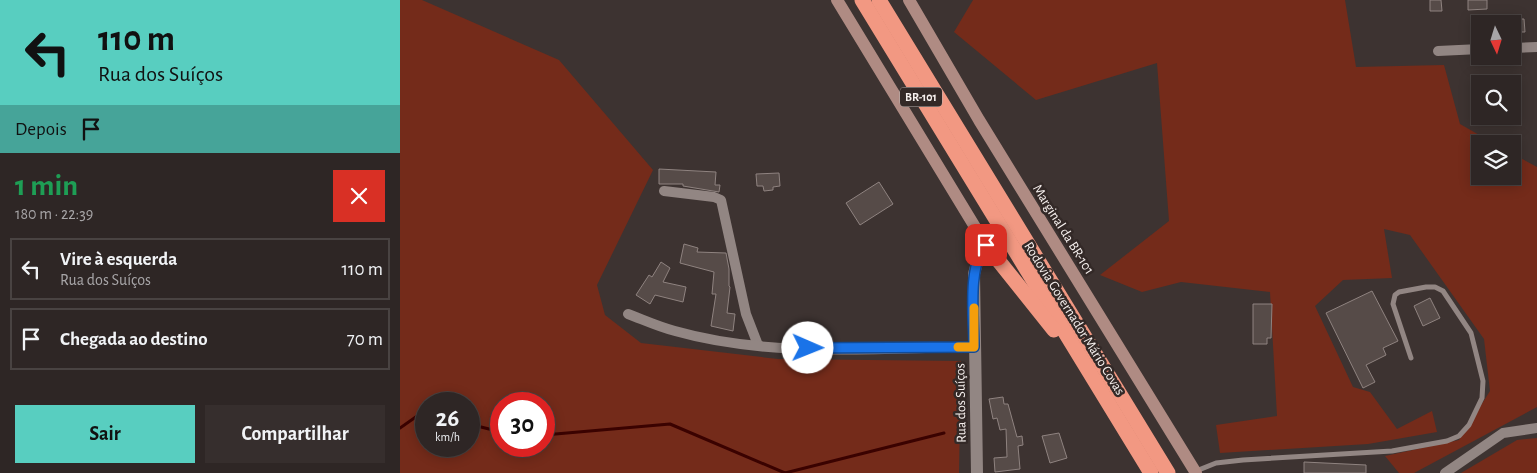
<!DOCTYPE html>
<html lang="pt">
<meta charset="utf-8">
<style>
:root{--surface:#2e2625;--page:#362e2d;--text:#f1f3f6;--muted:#a7a5a7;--line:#494342;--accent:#58cec0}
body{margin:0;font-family:"Alegreya Sans",sans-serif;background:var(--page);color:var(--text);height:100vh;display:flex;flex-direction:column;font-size:19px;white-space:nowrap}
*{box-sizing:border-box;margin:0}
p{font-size:16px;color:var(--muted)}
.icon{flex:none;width:28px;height:28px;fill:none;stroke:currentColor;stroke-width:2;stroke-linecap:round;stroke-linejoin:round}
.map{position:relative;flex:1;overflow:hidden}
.drawer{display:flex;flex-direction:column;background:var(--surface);width:400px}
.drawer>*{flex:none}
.hud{background:#58cec0;color:#111;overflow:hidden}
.needle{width:32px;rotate:176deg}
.fabs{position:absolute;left:1071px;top:15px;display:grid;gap:10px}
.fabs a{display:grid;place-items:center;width:50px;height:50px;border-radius:0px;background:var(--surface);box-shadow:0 2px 12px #0003,0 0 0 1px var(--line);font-size:25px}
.speed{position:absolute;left:15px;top:392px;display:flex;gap:10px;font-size:25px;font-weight:700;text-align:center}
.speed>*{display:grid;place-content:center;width:65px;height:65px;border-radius:50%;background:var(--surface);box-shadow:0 2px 12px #0003,0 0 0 1px var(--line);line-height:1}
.speed small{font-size:12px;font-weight:400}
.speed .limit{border:8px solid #d22;background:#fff;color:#111}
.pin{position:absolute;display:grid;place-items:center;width:42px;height:42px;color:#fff;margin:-21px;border-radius:10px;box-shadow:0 2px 8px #0006}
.me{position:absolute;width:55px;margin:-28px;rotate:91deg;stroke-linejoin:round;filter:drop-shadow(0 0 4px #0008)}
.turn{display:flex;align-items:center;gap:18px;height:105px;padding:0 15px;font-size:22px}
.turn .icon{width:65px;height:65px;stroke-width:2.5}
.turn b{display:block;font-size:35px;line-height:42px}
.then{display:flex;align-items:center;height:48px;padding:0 15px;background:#0003;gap:10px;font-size:19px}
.round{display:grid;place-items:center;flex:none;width:52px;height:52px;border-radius:0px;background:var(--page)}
.head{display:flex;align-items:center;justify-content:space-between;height:85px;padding:0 15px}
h1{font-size:30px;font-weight:600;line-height:38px;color:#1e9e55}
.action{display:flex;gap:10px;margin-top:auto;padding:10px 15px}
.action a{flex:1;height:58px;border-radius:0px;background:var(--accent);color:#111;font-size:20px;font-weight:600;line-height:58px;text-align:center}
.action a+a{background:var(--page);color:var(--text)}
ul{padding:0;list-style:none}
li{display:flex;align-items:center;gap:15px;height:62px;margin:0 10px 8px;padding:0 5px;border:2px solid var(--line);border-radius:0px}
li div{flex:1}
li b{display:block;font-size:19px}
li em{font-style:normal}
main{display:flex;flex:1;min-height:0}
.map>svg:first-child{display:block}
</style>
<main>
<section class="drawer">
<div class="hud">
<div class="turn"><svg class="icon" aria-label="left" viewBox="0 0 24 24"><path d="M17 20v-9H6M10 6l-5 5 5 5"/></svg><div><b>110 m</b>Rua dos Suíços</div></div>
<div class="then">Depois<svg class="icon" aria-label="arrive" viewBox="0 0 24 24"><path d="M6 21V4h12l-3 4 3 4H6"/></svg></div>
</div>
<div class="head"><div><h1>1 min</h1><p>180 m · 22:39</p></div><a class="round" style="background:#d93025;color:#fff"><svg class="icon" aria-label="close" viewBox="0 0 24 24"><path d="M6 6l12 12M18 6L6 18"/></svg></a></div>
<ul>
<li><svg class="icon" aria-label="left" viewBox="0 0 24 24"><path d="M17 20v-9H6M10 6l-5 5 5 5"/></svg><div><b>Vire à esquerda</b><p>Rua dos Suíços</p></div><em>110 m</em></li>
<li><svg class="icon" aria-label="arrive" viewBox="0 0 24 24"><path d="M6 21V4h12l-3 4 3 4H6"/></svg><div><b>Chegada ao destino</b></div><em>70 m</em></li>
</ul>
<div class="action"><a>Sair</a><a>Compartilhar</a></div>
</section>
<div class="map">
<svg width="1137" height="473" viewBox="0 0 1137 473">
<rect width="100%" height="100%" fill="#3d3331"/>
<g fill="#742b1a" fill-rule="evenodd">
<path d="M0,0H22L159,60L253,170L197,285L205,315L241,343L378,359L561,361L559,473H0ZM26,404H69V446H26ZM101,404H144V446H101Z"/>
<path d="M573,0H945L956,67L1044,65L1060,124L1095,144H1080V176H1112L1113,154L1137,167V407L1014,473H999L985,456L1059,440L1090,391L1084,339L1010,235L984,229L992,278L943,280L915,306L953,387L970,392L997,429L1032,411L1037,432L968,444L820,453L816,425L877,416L870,292L781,282L742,292L700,275L769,221L757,63L636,100L554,32Z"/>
<path d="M1137,438V473H1061L1117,440Z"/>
</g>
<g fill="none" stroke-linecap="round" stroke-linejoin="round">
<g stroke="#3a0200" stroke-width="3">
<path d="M69,424L101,432"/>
<path d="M0,428L20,414L26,415"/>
<path d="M144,435L270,424L385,473"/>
<path d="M385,473L544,433"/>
</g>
</g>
<g fill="#564b48" stroke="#8f8380">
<path d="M1030,0H1041L1042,11H1030Z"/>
<path d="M1068,0H1087V9L1068,10Z"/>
<path d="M1104,15V24H1074L1073,17Z"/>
<path d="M1112,19H1124L1125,32H1112Z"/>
<path d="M259,169L316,172L315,185H320L319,192L283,186V184H259Z"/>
<path d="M379,173L380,186L373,187V190L364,191L363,186H357L356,174Z"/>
<path d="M479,182L493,204L460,225L446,203Z"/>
<path d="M284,244L298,248L297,252L326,253L329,269V286L330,287L327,313L335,314L333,331L311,326L316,294H312L314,272L280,263Z"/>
<path d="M261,262L270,268L263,282L286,287L283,302L255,295L250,304L236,295L249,275L252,277Z"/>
<path d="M972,291L998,341L983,348L986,355L966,365L975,382L963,388L926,313Z"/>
<path d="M1030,298L1040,318L1023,326L1014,306Z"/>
<path d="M853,304H872L871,338H867V344H853Z"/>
<path d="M603,397L604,404H608L617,437L622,436L623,445L618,446L620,469L595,472L594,458L607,457L606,429L600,430L597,418L593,419L589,399Z"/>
<path d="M659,433L667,458L650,463L642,436Z"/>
<path d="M904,462L966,465V473H904Z"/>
</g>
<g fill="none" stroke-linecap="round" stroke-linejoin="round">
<path stroke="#928683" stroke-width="5" d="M796,471L816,463L843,460L992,451L1047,441L1059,436L1069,425L1082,398L1083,381L1071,333L1043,291L1035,287H1026L999,292L995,295L993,304L1011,358"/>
<g stroke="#928683" stroke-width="10">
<path d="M1112,48L1137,47"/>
<path d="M1038,51L1080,49"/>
<path d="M264,191L314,197L321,200L346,314L358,345"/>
<path d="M228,314C244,320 259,327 275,331C370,358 476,348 574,347"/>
<path d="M1045,473L1103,433L1137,428"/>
</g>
<path stroke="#928683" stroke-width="12" d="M577,473L574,274L580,251L586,245"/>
<g stroke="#af8b83" stroke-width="12">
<path d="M437,0L586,245"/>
<path d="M509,0L579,120L796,473"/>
</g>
<g stroke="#f29882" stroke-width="15">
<path d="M462,0L751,473"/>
<path d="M479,0L768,473"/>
<path d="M586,245L654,330"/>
</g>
</g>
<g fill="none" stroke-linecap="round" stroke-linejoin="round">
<g stroke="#114b97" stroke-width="12">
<path id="route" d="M408,348L574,347C574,319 567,266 586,245"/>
</g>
<use href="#route" stroke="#1a73e8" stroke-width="9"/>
<path stroke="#f59e0b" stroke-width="9" d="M558,347H574V308"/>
</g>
<g text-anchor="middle" stroke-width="5" stroke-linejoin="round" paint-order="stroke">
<rect fill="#332927" stroke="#bcb4b2" stroke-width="1" x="500" y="87.5" width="42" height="19" rx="4"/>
<g font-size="12" font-weight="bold" fill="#f6f0ee">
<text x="521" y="101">BR-101</text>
</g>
<g font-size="14" fill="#f6f0ee" stroke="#332927">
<text transform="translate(664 229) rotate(58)" y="5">Marginal da BR-101</text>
<text transform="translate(675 318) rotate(58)" y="5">Rodovia Governador Mário Covas</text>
<text transform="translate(560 403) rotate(-91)" y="5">Rua dos Suíços</text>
</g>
</g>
</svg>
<div class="fabs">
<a><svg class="needle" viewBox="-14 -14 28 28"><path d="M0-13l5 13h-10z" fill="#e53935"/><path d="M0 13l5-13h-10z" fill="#a7a5a7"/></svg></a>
<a><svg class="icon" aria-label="search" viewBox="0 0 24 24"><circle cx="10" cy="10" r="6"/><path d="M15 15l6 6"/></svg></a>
<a><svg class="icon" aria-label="layers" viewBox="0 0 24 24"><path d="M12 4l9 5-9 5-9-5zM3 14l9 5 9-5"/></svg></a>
</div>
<div class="speed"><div>26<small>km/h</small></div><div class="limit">30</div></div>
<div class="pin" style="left:586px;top:245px;background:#d93025"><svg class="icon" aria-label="arrive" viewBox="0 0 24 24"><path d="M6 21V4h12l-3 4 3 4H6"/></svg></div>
<svg class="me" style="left:408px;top:348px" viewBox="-20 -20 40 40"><circle r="19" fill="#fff"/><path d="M0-13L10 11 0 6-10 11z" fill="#1a73e8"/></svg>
</div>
</main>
